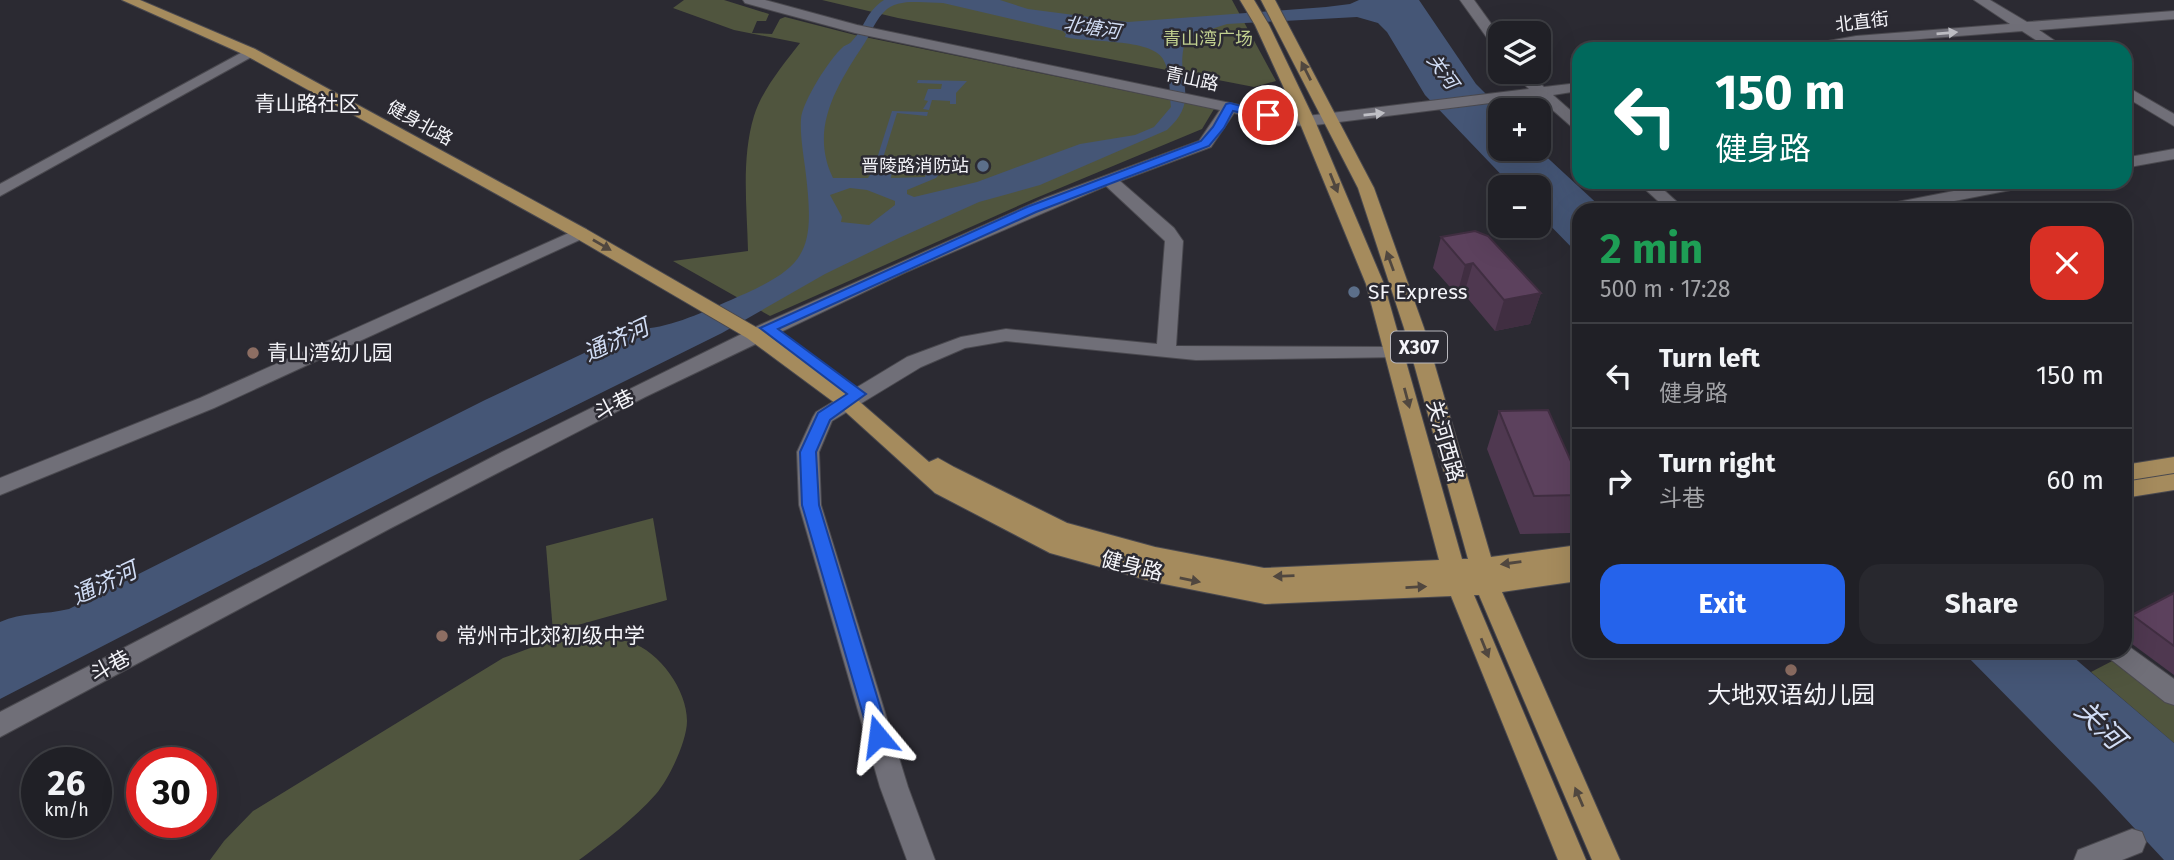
<!DOCTYPE html>
<meta charset="utf-8">
<style>
:root{--surface:#202026;--page:#28282e;--text:#f1f3f6;--muted:#a2a3a7;--line:#3d3e43;--accent:#2563eb}
body{margin:0;font-family:"Fira Sans","Noto Sans SC",sans-serif;background:var(--page);color:var(--text);height:100vh;display:flex;flex-direction:column;font-size:26px;white-space:nowrap}
*{box-sizing:border-box;margin:0}
p{font-size:23px;color:var(--muted)}
.icon{flex:none;width:38px;height:38px;fill:none;stroke:currentColor;stroke-width:2;stroke-linecap:round;stroke-linejoin:round}
.map{position:relative;flex:1;overflow:hidden}
.panel{position:absolute;left:1572px;top:203px;width:560px;height:455px;display:flex;flex-direction:column;background:var(--surface);border-radius:21px;box-shadow:0 7px 28px #0002,0 0 0 2px var(--line)}
.panel>*{flex:none}
.top-card{position:absolute;left:1572px;top:42px;width:560px;height:147px;border-radius:21px;box-shadow:0 7px 28px #0002,0 0 0 2px var(--line);background:#00695c;color:#fff;overflow:hidden}
.controls{position:absolute;left:1488px;top:21px;display:grid;gap:14px}
.controls a{display:grid;place-items:center;width:63px;height:63px;border-radius:14px;background:var(--surface);box-shadow:0 7px 28px #0002,0 0 0 2px var(--line);font-size:35px}
.speed{position:absolute;left:21px;top:747px;display:flex;gap:14px;font-size:35px;font-weight:700;text-align:center}
.speed>*{display:grid;place-content:center;width:91px;height:91px;border-radius:50%;background:var(--surface);box-shadow:0 7px 28px #0002,0 0 0 2px var(--line);line-height:1}
.speed small{font-size:18px;font-weight:400}
.speed .limit{border:10px solid #d22;background:#fff;color:#111}
.pin{position:absolute;display:grid;place-items:center;width:60px;height:60px;color:#fff;margin:-30px;border:4px solid #fff;border-radius:50%;box-shadow:0 2px 7px #0007}
.me{position:absolute;width:77px;margin:-38px;rotate:344deg;stroke-linejoin:round;filter:drop-shadow(0 0 5px #0008)}
.turn{display:flex;align-items:center;gap:24px;height:147px;padding:0 28px;font-size:32px}
.turn .icon{width:91px;height:91px;stroke-width:2.5}
.turn b{display:block;font-size:49px;line-height:60px}
.round{display:grid;place-items:center;flex:none;width:74px;height:74px;border-radius:21px;background:var(--page)}
.headline{display:flex;align-items:center;justify-content:space-between;height:119px;padding:0 28px}
h1{font-size:42px;font-weight:700;line-height:52px;color:#1e9e55}
.primary-button{display:flex;gap:14px;margin-top:auto;padding:14px 28px}
.primary-button a{flex:1;height:80px;border-radius:21px;background:var(--accent);color:#fff;font-size:28px;font-weight:700;line-height:80px;text-align:center}
.primary-button a+a{background:var(--page);color:var(--text)}
ul{padding:0;list-style:none}
li{display:flex;align-items:center;gap:21px;height:105px;padding:0 28px;border-top:2px solid var(--line)}
li div{flex:1}
li b{display:block;font-size:26px}
li em{font-style:normal}
.map>svg:first-child{display:block}
</style>
<div class="map">
<svg width="2174" height="860" viewBox="0 0 2174 860">
<rect width="100%" height="100%" fill="#2b2a32"/>
<g fill="#50553e">
<path d="M684,0H724L769,14L766,21H757L752,33L772,34L780,19L785,17L855,35L1214,109L1202,129L1036,198L770,316L673,261L748,251C747,207 741,159 754,116C762,90 783,65 800,43L734,30L673,8Z"/>
<path d="M822,0H1232L1276,81L1254,87L898,18Z"/>
<path d="M653,518L667,600L553,632L546,546Z"/>
<path d="M593,637C605,639 619,639 630,642C660,652 687,690 687,721C687,741 669,779 656,794C634,819 606,840 579,860H210L224,841L253,811L503,658L549,641Z"/>
<path d="M2116,659L2174,704V743L2091,672Z"/>
</g>
<g fill="#455676" fill-rule="evenodd">
<path d="M884,0H1000L1028,9L1128,22L1326,7L1350,4L1359,0H1419L1476,84L1502,110L1500,149H1538L1604,210H1578V254L1538,213V187H1513L1425,95L1387,32L1378,23L1357,17L1227,24L1196,34L1185,42C1174,80 1202,99 1167,130L1040,185L979,202L899,238L825,274L722,333L429,478L0,699V622C22,612 45,615 69,609L485,400L635,329C664,330 699,314 726,302C808,267 816,255 805,167C803,152 800,134 801,119C802,102 830,58 843,47C845,45 850,44 852,41C865,28 865,12 884,0ZM918,2L943,3L1063,31L1066,34L1065,37C1088,43 1151,38 1163,59C1171,72 1169,93 1171,107L1154,127L1135,135L1080,144L977,182L914,197L907,194V190L936,178L941,172L939,168L927,169L925,177L891,178L892,171H879L897,113L927,116L928,112L892,111L874,168L868,178H833C809,129 837,85 864,44C871,33 876,18 887,9C896,2 908,2 918,2ZM850,188L867,190L895,201V205L869,225L841,222L842,217L830,195Z"/>
<path d="M918,80L967,81L956,93V104H950V101L932,100L929,110L923,109L928,101L924,100L928,89H941L942,84L917,83Z"/>
<path d="M1962,651H2066L2174,743V860H2164L2096,787Z"/>
</g>
<g fill="none" stroke-linecap="round" stroke-linejoin="round">
<g stroke="#4a494f" stroke-width="2">
<g id="minor">
<path d="M743,0H765L857,25L1288,115L1307,116L1529,89L1512,72H1527L1544,87L1578,83V91L1553,95L1578,117V130L1573,128L1538,97L1307,126L1288,125L1234,113L1211,147L1120,181L1174,228L1183,241L1176,346L1394,347L1401,349L1404,353L1401,357L1196,360L1006,341L965,348L921,367L832,421L819,452L821,505L908,787L935,860H907L880,787L799,505L797,452L813,417L816,412L907,357L961,337L1006,329L1157,344L1165,241L1106,186L904,273L645,397L389,529L0,737V712L502,452L760,325L1045,198L1199,141L1220,110L855,33L745,3Z"/>
<path d="M1460,0H1474L1500,36V50L1495,49Z"/>
<path d="M1974,0H1990L2027,22L2174,11V19L2039,30L2067,49H2050L2022,31L1856,44L1829,49H1799L1806,45L1856,36L2010,24Z"/>
<path d="M250,48L255,49V55L0,196V184Z"/>
<path d="M2124,85L2174,114V126L2124,96Z"/>
<path d="M2174,149V159L2124,168V158Z"/>
<path d="M1637,182H1655L1686,210H1668Z"/>
<path d="M2000,182H2034L2026,187L1908,210H1874L1882,205Z"/>
<path d="M580,228L586,229L589,233L586,237L214,408L0,495V478L200,398Z"/>
<path d="M2124,643L2174,679V705L2165,702L2109,658L2105,651H2124Z"/>
<path d="M2132,829L2142,832L2146,842L2142,852L2122,860H2074L2078,850Z"/>
</g>
</g>
<g stroke="#4a494f" stroke-width="2">
<g id="major">
<path d="M122,0H140L255,49L586,229L761,330L853,396L929,462L938,458L954,467L1067,523L1155,547L1264,568L1439,560L1366,284L1299,121L1255,25L1240,0H1254L1269,25L1315,121L1384,284L1462,559H1468L1404,328L1358,188L1261,0H1275L1374,188L1424,328L1491,557L1578,545V581L1502,592L1620,860H1592L1479,595H1474L1586,860H1558L1451,596L1265,604L1154,582L1050,553L935,493L839,406L747,338L574,237L245,55Z"/>
<path d="M2174,457V473L2124,481V465Z"/>
<path d="M2174,474V490L2124,498V482Z"/>
</g>
</g>
<use href="#minor" fill="#706f78" fill-rule="evenodd"/>
<use href="#major" fill="#a58b5d" fill-rule="evenodd"/>
</g>
<g fill="#4f3850">
<path d="M1441,237L1541,293L1530,324L1495,331L1464,294L1457,295L1433,268Z"/>
<path d="M1499,411L1578,477V514L1571,533L1520,534L1487,449Z"/>
<path d="M2174,593V675L2124,638V623L2132,615Z"/>
</g>
<g fill="#402e41">
<path d="M1473,263L1464,294L1457,295L1465,265Z"/>
<path d="M1541,293L1530,324L1495,331L1504,300Z"/>
</g>
<g fill="#5c415d" stroke="#402e41" stroke-width="2">
<path d="M1475,231L1488,236L1541,293L1504,300L1473,263L1465,265L1441,237Z"/>
<path d="M1548,410L1578,477V495L1534,496L1499,411Z"/>
<path d="M2174,593V646L2132,615Z"/>
</g>
<defs><path id="oneway-solid" d="M-6-.8H1V-3.2L6.5 0L1 3.2V.8H-6Z" transform="scale(1.75)"/></defs>
<g fill="#bfbfc5">
<use href="#oneway-solid" transform="translate(1947 33) rotate(-5)"/>
<use href="#oneway-solid" transform="translate(1374 114) rotate(-6)"/>
</g>
<g fill="#50473f">
<use href="#oneway-solid" transform="translate(1306 71) rotate(-117)"/>
<use href="#oneway-solid" transform="translate(1334 183) rotate(68)"/>
<use href="#oneway-solid" transform="translate(602 245) rotate(30)"/>
<use href="#oneway-solid" transform="translate(1390 261) rotate(-110)"/>
<use href="#oneway-solid" transform="translate(1407 398) rotate(75)"/>
<use href="#oneway-solid" transform="translate(1511 563) rotate(172)"/>
<use href="#oneway-solid" transform="translate(1284 576) rotate(178)"/>
<use href="#oneway-solid" transform="translate(1190 580) rotate(11)"/>
<use href="#oneway-solid" transform="translate(1416 587) rotate(-3)"/>
<use href="#oneway-solid" transform="translate(1485 648) rotate(68)"/>
<use href="#oneway-solid" transform="translate(1579 797) rotate(-113)"/>
</g>
<path fill="#2563eb" stroke="#184099" stroke-width="2" d="M1230,103L1274,115L1268,119L1233,111L1224,128L1209,146L1036,212L778,329L866,394L830,420L816,452L819,505L889,736L886,742L878,745L871,742L802,505L800,452L818,413L847,394L760,328L1027,207L1201,141L1213,127L1226,104Z"/>
<g fill="#5c6f8a" stroke="#2b2a32" stroke-width="2.5">
<circle cx="983" cy="166" r="7"/>
<circle cx="1354" cy="292" r="7"/>
</g>
<g fill="#8d6e63" stroke="#2b2a32" stroke-width="2.5">
<circle cx="253" cy="353" r="7"/>
<circle cx="442" cy="636" r="7"/>
<circle cx="1791" cy="670" r="7"/>
</g>
<g text-anchor="middle" stroke-width="5" stroke-linejoin="round" paint-order="stroke">
<g font-size="18" fill="#f4f4f9" stroke="#2b2a32">
<text transform="translate(1862 22) rotate(-7)" y="6">北直街</text>
<text transform="translate(1192 79) rotate(12)" y="6">青山路</text>
<text transform="translate(420 123) rotate(29)" y="6">健身北路</text>
</g>
<g font-size="18" fill="#c1d08f" stroke="#2b2a32">
<text x="1208" y="45">青山湾广场</text>
</g>
<g font-size="18" fill="#f4f4f9" stroke="#2b2a32" text-anchor="end">
<text x="969" y="172">晋陵路消防站</text>
</g>
<g font-size="19" font-style="italic" fill="#d1ddf5" stroke="#2b2a32">
<text transform="translate(1092 27) rotate(9)" y="7">北塘河</text>
<text transform="translate(1443 71) rotate(54)" y="7">关河</text>
</g>
<rect fill="#2b2a32" stroke="#b8b7bd" stroke-width="2" x="1391" y="331.5" width="56" height="31" rx="5"/>
<g font-size="19" font-weight="bold" fill="#f4f4f9">
<text x="1419" y="354">X307</text>
</g>
<g font-size="21" fill="#f4f4f9" stroke="#2b2a32">
<text x="307" y="111">青山路社区</text>
</g>
<g font-size="21" fill="#f4f4f9" stroke="#2b2a32" text-anchor="start">
<text x="1368" y="299">SF Express</text>
<text x="267" y="360">青山湾幼儿园</text>
<text x="456" y="643">常州市北郊初级中学</text>
</g>
<g font-size="21" fill="#f4f4f9" stroke="#2b2a32">
<text transform="translate(614 405) rotate(-27)" y="7">斗巷</text>
<text transform="translate(1445 441) rotate(74)" y="7">关河西路</text>
<text transform="translate(1132 566) rotate(14)" y="7">健身路</text>
<text transform="translate(110 666) rotate(-28)" y="7">斗巷</text>
</g>
<g font-size="23" font-style="italic" fill="#d1ddf5" stroke="#2b2a32">
<text transform="translate(616 340) rotate(-25)" y="8">通济河</text>
<text transform="translate(104 583) rotate(-25)" y="8">通济河</text>
</g>
<g font-size="24" fill="#f4f4f9" stroke="#2b2a32">
<text x="1791" y="703">大地双语幼儿园</text>
</g>
<g font-size="28" font-style="italic" fill="#d1ddf5" stroke="#2b2a32">
<text transform="translate(2100 724) rotate(44)" y="10">关河</text>
</g>
</g>
</svg>
<div class="controls">
<a><svg class="icon" aria-label="layers" viewBox="0 0 24 24"><path d="M12 4l9 5-9 5-9-5zM3 14l9 5 9-5"/></svg></a>
<a>+</a>
<a>−</a>
</div>
<div class="speed"><div>26<small>km/h</small></div><div class="limit">30</div></div>
<div class="pin" style="left:1268px;top:115px;background:#d93025"><svg class="icon" aria-label="arrive" viewBox="0 0 24 24"><path d="M6 21V4h12l-3 4 3 4H6"/></svg></div>
<svg class="me" style="left:878px;top:736px" viewBox="-20 -20 40 40"><path d="M0-17L14 15 0 8-14 15z" fill="#2563eb" stroke="#fff" stroke-width="4"/></svg>
<div class="top-card">
<div class="turn"><svg class="icon" aria-label="left" viewBox="0 0 24 24"><path d="M17 20v-9H6M10 6l-5 5 5 5"/></svg><div><b>150 m</b>健身路</div></div>
</div>
<section class="panel">
<div class="headline"><div><h1>2 min</h1><p>500 m · 17:28</p></div><a class="round" style="background:#d93025;color:#fff"><svg class="icon" aria-label="close" viewBox="0 0 24 24"><path d="M6 6l12 12M18 6L6 18"/></svg></a></div>
<ul>
<li><svg class="icon" aria-label="left" viewBox="0 0 24 24"><path d="M17 20v-9H6M10 6l-5 5 5 5"/></svg><div><b>Turn left</b><p>健身路</p></div><em>150 m</em></li>
<li><svg class="icon" aria-label="right" viewBox="0 0 24 24"><path d="M7 20v-9h11M14 6l5 5-5 5"/></svg><div><b>Turn right</b><p>斗巷</p></div><em>60 m</em></li>
</ul>
<div class="primary-button"><a>Exit</a><a>Share</a></div>
</section>
</div>
